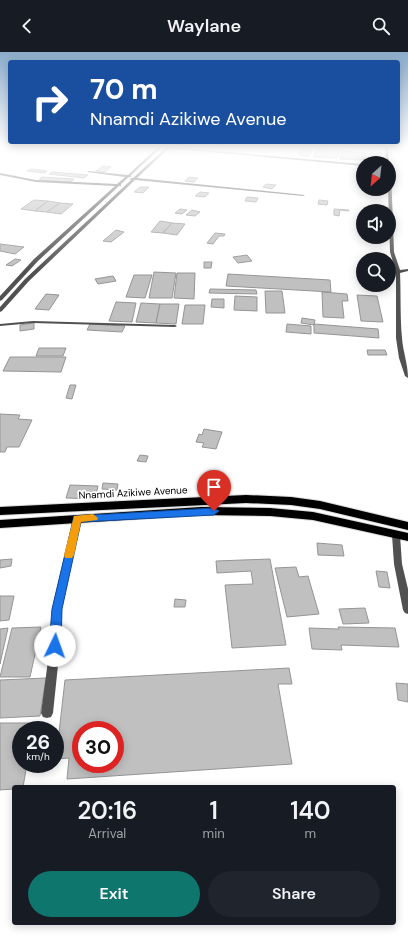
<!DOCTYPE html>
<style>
:root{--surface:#171b24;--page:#20242c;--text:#f1f3f6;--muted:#9ea1a6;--accent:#0f766e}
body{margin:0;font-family:"DM Sans",sans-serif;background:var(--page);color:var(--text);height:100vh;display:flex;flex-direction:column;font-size:15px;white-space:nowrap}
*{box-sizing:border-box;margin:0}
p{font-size:13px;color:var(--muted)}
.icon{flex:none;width:22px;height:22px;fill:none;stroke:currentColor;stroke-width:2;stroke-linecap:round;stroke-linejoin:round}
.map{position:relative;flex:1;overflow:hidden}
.side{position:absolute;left:12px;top:733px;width:384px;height:140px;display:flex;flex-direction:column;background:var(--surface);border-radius:4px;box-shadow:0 2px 10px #0003}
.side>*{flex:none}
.top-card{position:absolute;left:8px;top:8px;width:392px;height:84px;border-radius:4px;box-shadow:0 2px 10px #0003;background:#1a4fa0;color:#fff;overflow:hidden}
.needle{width:26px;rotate:207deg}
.fabs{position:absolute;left:356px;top:104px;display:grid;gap:8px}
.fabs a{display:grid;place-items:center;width:40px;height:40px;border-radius:50%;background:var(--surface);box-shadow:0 2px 10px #0003;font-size:20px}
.speed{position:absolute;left:12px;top:669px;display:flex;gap:8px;font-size:20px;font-weight:700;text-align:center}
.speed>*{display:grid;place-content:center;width:52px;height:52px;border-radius:50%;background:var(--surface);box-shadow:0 2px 10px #0003;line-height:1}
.speed small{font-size:10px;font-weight:400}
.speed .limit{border:6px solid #d22;background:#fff;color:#111}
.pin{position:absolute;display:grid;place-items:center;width:34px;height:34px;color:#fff;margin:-41px -17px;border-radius:50% 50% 50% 0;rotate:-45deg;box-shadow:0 0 4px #0007}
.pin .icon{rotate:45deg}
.me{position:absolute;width:44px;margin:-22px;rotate:3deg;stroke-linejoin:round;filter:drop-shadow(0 0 3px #0008)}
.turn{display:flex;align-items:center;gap:14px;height:84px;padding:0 16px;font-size:18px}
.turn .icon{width:52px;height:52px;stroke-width:2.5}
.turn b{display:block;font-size:28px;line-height:34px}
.eta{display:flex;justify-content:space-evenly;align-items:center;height:68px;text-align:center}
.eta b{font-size:24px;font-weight:600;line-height:28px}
.button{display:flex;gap:8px;margin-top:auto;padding:8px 16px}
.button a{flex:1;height:46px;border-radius:24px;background:var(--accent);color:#fff;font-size:16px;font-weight:600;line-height:46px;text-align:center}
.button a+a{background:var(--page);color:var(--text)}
header{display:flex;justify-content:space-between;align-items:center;height:52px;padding:0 16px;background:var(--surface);font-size:18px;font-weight:600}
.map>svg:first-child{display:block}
</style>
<header><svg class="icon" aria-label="back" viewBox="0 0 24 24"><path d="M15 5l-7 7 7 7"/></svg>Waylane<svg class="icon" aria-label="search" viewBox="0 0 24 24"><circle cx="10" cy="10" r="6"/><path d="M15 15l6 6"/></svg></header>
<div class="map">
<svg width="408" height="885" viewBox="0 0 408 885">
<rect width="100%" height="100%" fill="#fff"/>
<g fill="#c0c0c0" stroke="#959595" fill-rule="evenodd">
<path d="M300,97L312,98L309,104L298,103Z"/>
<path d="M316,97L340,99L337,106L313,105Z"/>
<path d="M342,99L366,101L364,108L340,107Z"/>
<path d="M103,114L111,115L104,120L96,119Z"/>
<path d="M31,117L47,119L44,121L27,119Z"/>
<path d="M52,120L88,123L84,126L49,122Z"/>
<path d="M42,125L74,127L71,130L39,128Z"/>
<path d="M189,125L198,126L194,130L185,129Z"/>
<path d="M266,132L276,133L272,137L263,135Z"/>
<path d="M140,135H149L143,141L134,140Z"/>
<path d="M200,140L209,141L205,145L195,144Z"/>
<path d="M247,145L258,146L256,150L245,149Z"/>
<path d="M34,148L48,149L35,159L21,157Z"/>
<path d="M319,148L328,149L327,153L318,152Z"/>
<path d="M48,149L60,151L47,160L35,159Z"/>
<path d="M60,151L73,152L61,162L47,160Z"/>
<path d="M180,157L187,158L182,162L175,161Z"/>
<path d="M334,157L349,158V159L340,158L339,164L334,163Z"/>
<path d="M192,158L200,160L195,164L186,163Z"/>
<path d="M160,169L172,171L163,181L151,180Z"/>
<path d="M172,171L185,172L177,183L163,181Z"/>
<path d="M116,178L124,180L111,190L103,189Z"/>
<path d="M215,181L225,182L224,184H219L213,192L207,191Z"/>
<path d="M0,192L24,195L15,202L0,199Z"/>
<path d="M247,203L252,209L238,211L233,205Z"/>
<path d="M15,207L21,208L12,214L6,213Z"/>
<path d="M204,210H212L211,216H204Z"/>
<path d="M154,220L176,221L172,246H149Z"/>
<path d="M177,221H195L194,247L174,246Z"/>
<path d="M228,222L330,228L331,240L226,234Z"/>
<path d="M134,223H152L145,246L126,245Z"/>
<path d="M113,224L116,229L98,232L95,227Z"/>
<path d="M210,237L256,238L257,242L209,241Z"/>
<path d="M265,239H282L285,261H266Z"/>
<path d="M322,240L347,242L348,249H342L344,266L323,265Z"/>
<path d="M46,242L59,243L49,258L35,257Z"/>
<path d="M357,243L377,244L383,270L361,269Z"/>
<path d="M235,244L257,245V259L234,258Z"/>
<path d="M212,247H224V256L211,255Z"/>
<path d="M116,250L136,251L132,270L109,269Z"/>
<path d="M141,251L160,252L156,271L136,270Z"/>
<path d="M160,252H179L176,272L156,271Z"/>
<path d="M185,253H205L203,272H182Z"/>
<path d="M302,266L315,268L314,273L301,271Z"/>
<path d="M34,271V277L20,279V273Z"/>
<path d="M90,272L125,274L122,280L87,278Z"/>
<path d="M287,272L311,274V282L286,280Z"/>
<path d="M314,272L378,277L379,286L314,281Z"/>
<path d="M39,296H66L63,304H36Z"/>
<path d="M367,298H385L387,303H368Z"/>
<path d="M10,305H66L61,320L3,319Z"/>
<path d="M70,333H76L72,347L66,346Z"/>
<path d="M0,362L20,363L18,367L32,368L19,395H7L5,400H0Z"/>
<path d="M204,377L222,380L216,397L202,395L204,391L196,390L199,382L202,383Z"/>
<path d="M140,403L148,404L146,410L137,409Z"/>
<path d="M103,431L118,432L117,438L102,437Z"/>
<path d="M70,433L98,434L95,447L66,446Z"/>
<path d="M317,491L342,493L344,504L318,503Z"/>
<path d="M12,507L11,514L0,516V508Z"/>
<path d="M270,507L286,593L232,596L225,533L253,532L251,519L217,521L216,509Z"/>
<path d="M296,515L299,525L308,524L319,562L287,565L275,516Z"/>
<path d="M376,519L387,520L390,536L379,535Z"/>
<path d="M0,544H14L9,568L0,569Z"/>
<path d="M175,547L186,548L185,555H174Z"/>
<path d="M365,556L369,571L343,572L339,557Z"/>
<path d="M41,575L30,625H0L12,576Z"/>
<path d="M338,575L395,576L399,595L341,593L342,598L312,597L309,576L339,577Z"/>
<path d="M8,576L0,612V577Z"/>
<path d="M289,616L292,632H278L292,712L67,727L69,706L56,707L65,628ZM81,678H115V712H81Z"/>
<path d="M46,626L40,664L0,666V628Z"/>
<path d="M396,631L408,632V650L398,648Z"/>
<path d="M0,671H35L34,678H21V712H27L23,735H14V737L0,738Z"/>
</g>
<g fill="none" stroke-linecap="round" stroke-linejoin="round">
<g stroke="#dbdbdb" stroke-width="2">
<g id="primary">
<path d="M246,443L291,445L320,449L408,470V478L320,457L291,453L246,451L0,463V455Z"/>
<path d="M201,455L270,456L313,460L408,481V489L313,468L270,464L201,463L0,476V468Z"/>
</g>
</g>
<path fill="#515151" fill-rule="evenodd" d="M33,269L175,273L177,274L175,275L33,271L0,274V272Z"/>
<g fill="#515151" fill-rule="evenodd">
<path d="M158,95H162L131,123V125H129L121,132V134H119L38,209L2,248L0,249V244L34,207L115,134L36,130L0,123V121L36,128L117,132L125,125L87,120L89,119L128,123Z"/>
<path d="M167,95L363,112V114L169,96L137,126L305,143L303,144L135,128L29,229L2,259L0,260V255L25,227L131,128L130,126H133Z"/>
<path d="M385,95H388L389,112L386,111Z"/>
<path d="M389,116L391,117L394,200L400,218L408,217V219L400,221C401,243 400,265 402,286C403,300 408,312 408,326L405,324L399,306L396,286V220L390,200L388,137H389Z"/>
<path d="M77,464L80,465L81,467L62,557L60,594L53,661L51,665L47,666L43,665L41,661L50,594L52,557L73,467L74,465Z"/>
<path d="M396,480L399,481L400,483L402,512L408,537V562L405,561L403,558L394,512L392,483L393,481Z"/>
</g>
<use href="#primary" fill="#000" fill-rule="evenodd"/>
</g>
<linearGradient id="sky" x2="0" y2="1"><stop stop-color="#8baccb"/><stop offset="0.43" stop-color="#fff"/><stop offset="1" stop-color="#fff" stop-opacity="0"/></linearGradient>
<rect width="408" height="219" fill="url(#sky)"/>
<path fill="#1a73e8" stroke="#114b97" d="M214,456L219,459L214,463L81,470L62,557L61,594L59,597L55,599L51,597L49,594L52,557L74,464Z"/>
<path fill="#f59e0b" d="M93,462L98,466L97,468L81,470L74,503L72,506H65L64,503L74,464Z"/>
<g text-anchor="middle" stroke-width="3.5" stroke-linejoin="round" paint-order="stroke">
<g font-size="10" fill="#000" stroke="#fff">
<text transform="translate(133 440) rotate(-3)" y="4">Nnamdi Azikiwe Avenue</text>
</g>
</g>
</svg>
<div class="fabs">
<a><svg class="needle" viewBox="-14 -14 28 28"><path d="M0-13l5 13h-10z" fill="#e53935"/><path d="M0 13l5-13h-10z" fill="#9ea1a6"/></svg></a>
<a><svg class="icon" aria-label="sound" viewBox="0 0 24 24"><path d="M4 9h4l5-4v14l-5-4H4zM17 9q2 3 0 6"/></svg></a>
<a><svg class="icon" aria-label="search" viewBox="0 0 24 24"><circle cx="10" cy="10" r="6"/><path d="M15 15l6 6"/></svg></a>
</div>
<div class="speed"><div>26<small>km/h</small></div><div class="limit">30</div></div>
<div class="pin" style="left:214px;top:459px;background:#d93025"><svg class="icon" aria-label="arrive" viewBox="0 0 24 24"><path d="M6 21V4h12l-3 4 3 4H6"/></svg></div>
<svg class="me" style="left:55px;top:594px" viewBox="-20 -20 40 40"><circle r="19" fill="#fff"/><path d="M0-13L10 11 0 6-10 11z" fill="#1a73e8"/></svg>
<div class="top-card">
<div class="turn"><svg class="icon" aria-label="right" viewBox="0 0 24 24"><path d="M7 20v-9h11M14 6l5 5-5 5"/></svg><div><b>70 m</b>Nnamdi Azikiwe Avenue</div></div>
</div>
<section class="side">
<div class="eta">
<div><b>20:16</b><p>Arrival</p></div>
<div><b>1</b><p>min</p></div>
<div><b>140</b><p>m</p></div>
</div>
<div class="button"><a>Exit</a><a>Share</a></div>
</section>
</div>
